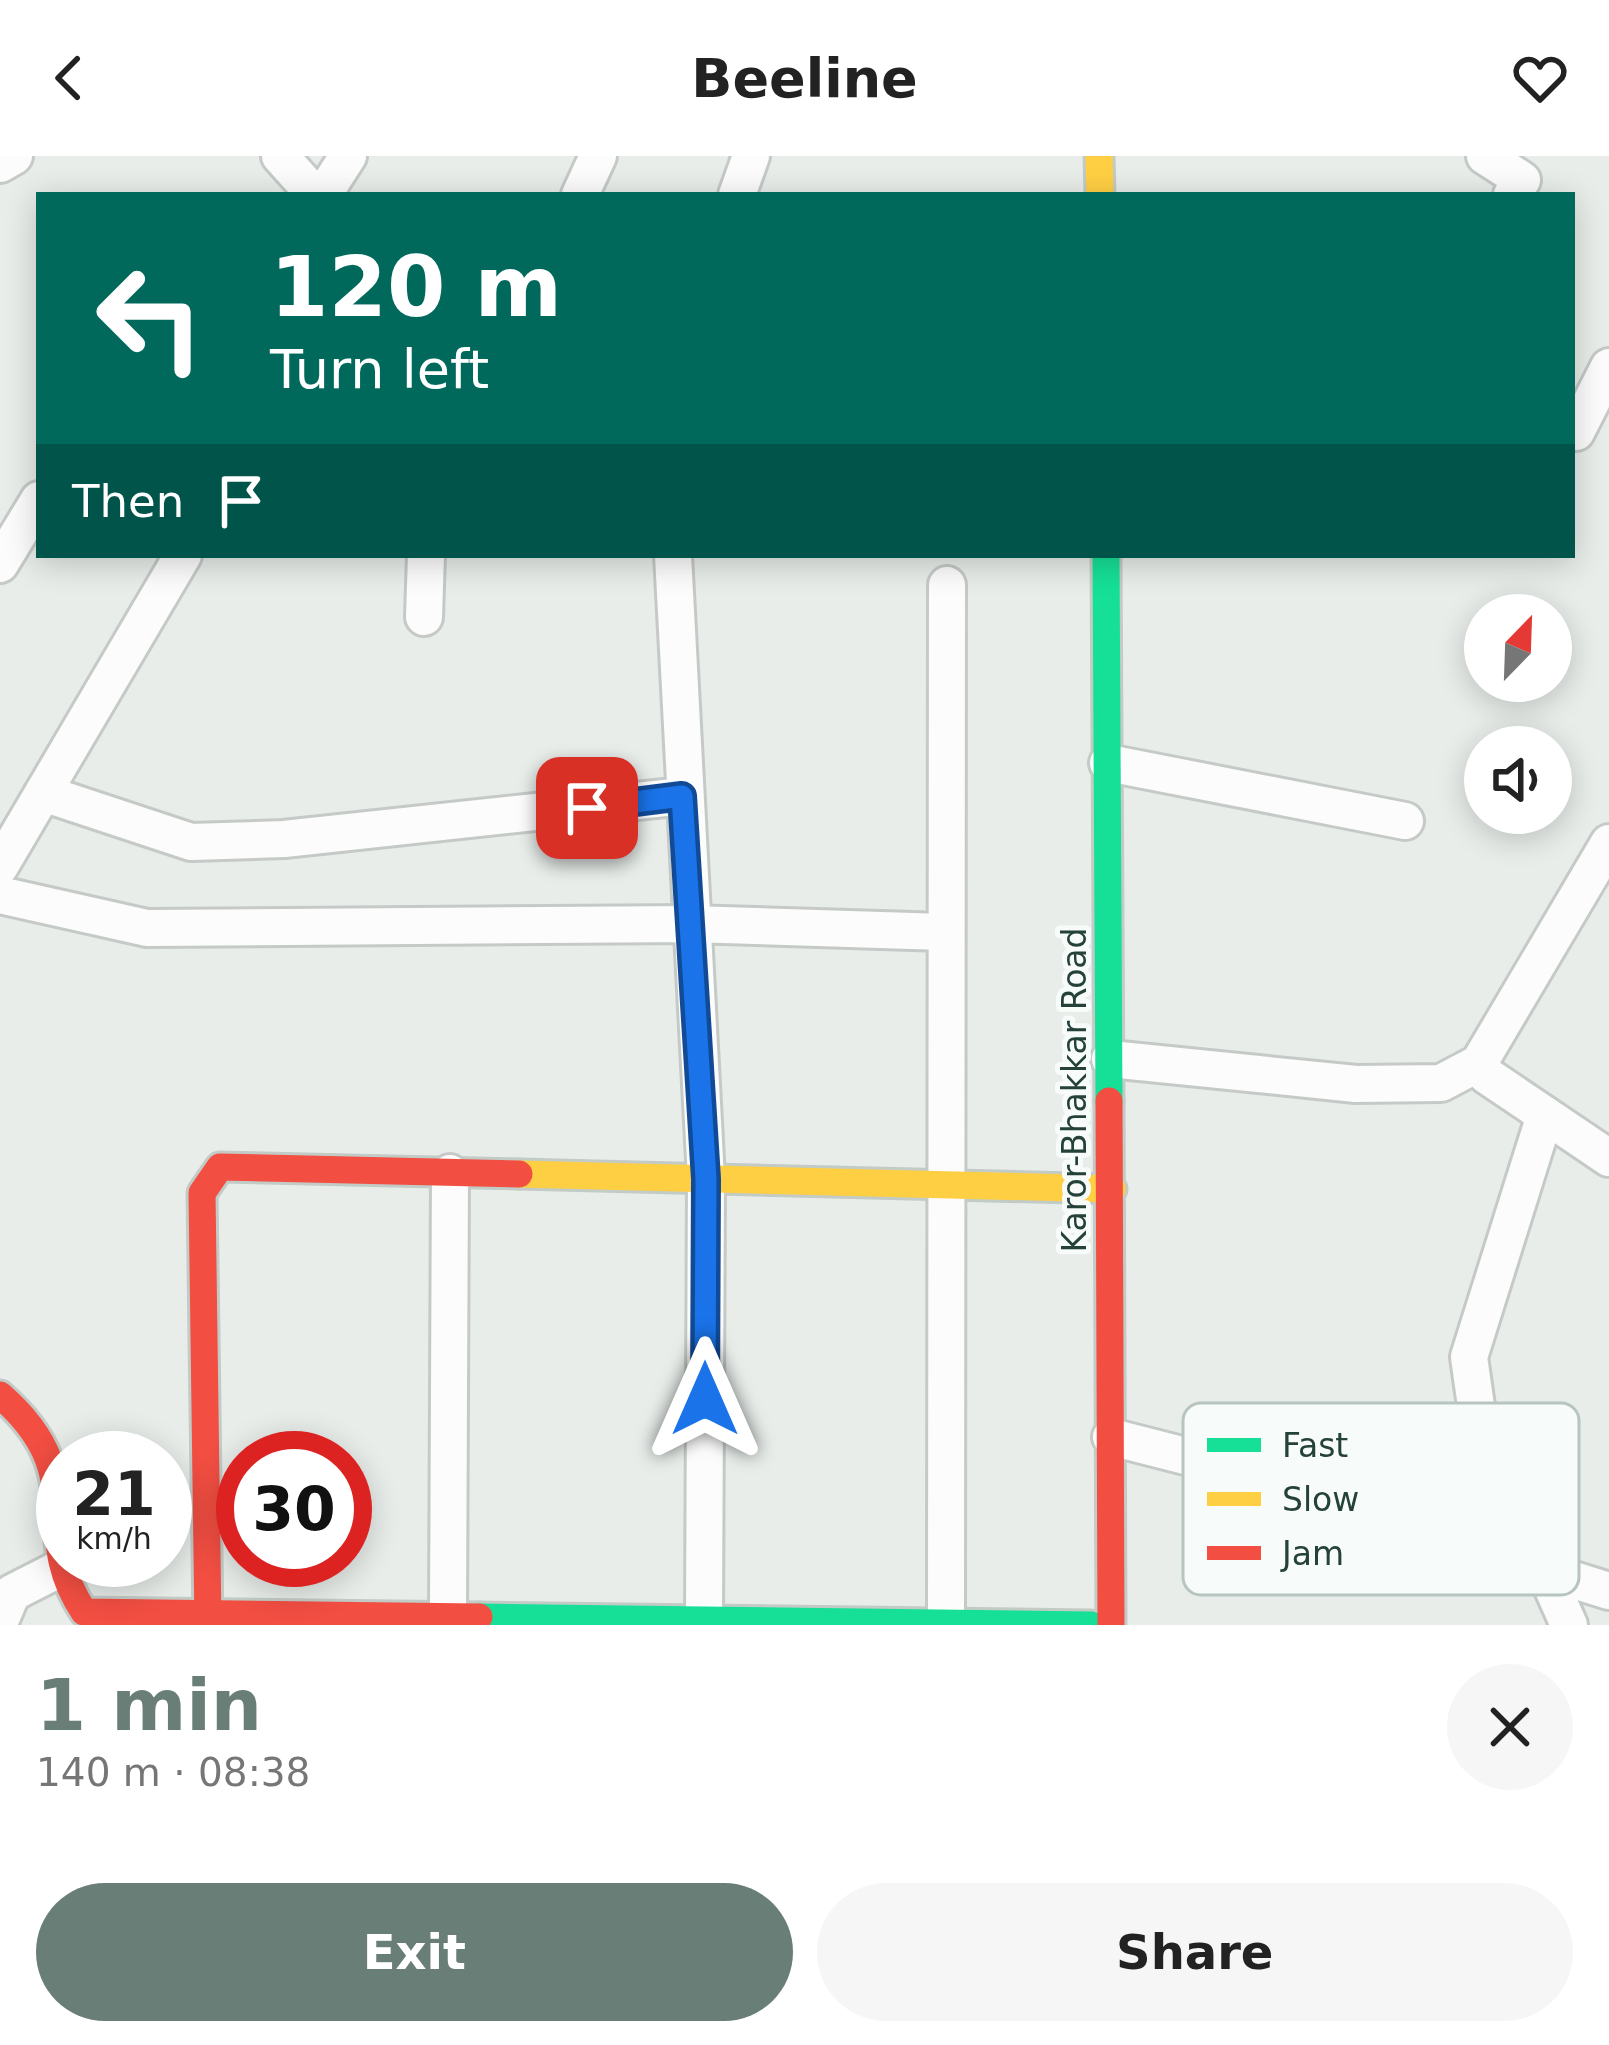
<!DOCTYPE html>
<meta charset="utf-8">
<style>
:root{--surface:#fff;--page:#f6f6f6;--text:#222;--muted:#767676;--accent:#697e77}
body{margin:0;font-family:"DejaVu Sans",sans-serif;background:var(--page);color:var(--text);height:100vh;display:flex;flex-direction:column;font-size:45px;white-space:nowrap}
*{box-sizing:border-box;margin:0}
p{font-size:39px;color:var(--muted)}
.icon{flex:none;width:66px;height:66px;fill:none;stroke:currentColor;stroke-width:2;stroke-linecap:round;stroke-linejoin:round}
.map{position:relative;height:1469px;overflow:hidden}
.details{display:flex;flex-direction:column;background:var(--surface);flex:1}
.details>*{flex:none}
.hud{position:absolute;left:36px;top:36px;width:1539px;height:366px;border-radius:0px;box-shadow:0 6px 30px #0003;background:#00695c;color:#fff;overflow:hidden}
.needle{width:78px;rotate:23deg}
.controls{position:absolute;left:1464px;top:438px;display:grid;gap:24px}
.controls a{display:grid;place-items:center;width:108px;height:108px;border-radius:50%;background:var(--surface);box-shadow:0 6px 30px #0003;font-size:60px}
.speed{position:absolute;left:36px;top:1275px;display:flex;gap:24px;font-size:60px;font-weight:700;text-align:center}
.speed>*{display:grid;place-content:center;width:156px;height:156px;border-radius:50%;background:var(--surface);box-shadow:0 6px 30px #0003;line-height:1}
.speed small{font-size:30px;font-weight:400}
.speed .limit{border:18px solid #d22;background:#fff;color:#111}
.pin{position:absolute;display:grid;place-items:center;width:102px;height:102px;color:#fff;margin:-51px;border-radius:24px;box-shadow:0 6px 18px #0006}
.me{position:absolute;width:132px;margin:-66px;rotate:0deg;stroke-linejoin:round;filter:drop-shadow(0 0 9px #0008)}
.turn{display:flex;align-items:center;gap:42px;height:252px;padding:0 36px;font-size:54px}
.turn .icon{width:156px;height:156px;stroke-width:2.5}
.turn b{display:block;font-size:84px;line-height:102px}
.then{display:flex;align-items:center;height:114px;padding:0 36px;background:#0003;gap:24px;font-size:45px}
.round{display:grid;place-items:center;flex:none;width:126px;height:126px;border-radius:63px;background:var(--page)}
.head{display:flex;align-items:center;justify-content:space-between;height:204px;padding:0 36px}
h1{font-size:72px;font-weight:700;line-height:90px;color:var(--accent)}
.cta{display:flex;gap:24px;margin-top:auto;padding:24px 36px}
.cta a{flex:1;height:138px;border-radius:72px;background:var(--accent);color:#fff;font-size:48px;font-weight:700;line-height:138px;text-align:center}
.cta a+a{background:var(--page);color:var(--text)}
header{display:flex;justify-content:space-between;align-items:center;height:156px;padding:0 36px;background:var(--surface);font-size:54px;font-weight:700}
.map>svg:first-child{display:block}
</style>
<header><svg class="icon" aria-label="back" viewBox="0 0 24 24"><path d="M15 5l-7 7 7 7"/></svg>Beeline<svg class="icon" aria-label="heart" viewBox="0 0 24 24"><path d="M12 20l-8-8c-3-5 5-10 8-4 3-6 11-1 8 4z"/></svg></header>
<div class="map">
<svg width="1609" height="1469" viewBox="0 0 1609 1469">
<rect width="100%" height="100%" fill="#e8edea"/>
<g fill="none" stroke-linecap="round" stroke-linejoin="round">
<g stroke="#c5cac7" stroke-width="42">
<g id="street">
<path d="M280,0L315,39"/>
<path d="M1485,0L1522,24L1512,39"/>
<path d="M0,8L14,0"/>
<path d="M323,39L348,0"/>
<path d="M580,39L598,0"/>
<path d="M737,39L751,0"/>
<path d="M1572,274L1576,276L1609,211"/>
<path d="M673,399L706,1023L704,1463"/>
<path d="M0,408L39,344"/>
<path d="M424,461L426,399"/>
<path d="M1108,607L1405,665"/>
<path d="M43,637L191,686L284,683L683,640"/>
<path d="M0,710L183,399"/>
<path d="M0,739L147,772L690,768L944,776"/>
<path d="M1110,903L1356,928L1441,927L1479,907L1609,687"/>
<path d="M1479,907L1486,919L1609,1002"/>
<path d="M1545,959L1469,1201L1478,1264L1569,1469"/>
<path d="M1111,1281L1354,1343L1424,1348L1545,1415L1609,1435"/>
<path d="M448,1460L450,1017"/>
<path d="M0,1465L12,1437L59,1413"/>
<path d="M946,1466L947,429"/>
</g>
</g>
<g stroke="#c3cbc7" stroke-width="33">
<g id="fast">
<path d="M1106,399L1109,945"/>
<path d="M479,1461L1091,1469"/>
</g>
</g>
<g stroke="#c3cbc7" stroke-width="33">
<g id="slow">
<path d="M1099,0L1100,39"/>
<path d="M519,1018L1112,1033"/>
</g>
</g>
<g stroke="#c3cbc7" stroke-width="33">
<g id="jam">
<path d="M1109,945L1111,1469"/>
<path d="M0,1239C95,1322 28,1372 84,1456L479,1461"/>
<path d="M208,1469L202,1037L220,1011L519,1018"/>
</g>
</g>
<use href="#street" stroke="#fcfcfc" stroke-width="36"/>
<use href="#fast" stroke="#16e098" stroke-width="27"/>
<use href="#slow" stroke="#ffcf43" stroke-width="27"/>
<use href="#jam" stroke="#f24e42" stroke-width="27"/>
</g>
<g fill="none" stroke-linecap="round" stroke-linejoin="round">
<g stroke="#114b97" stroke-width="30">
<path id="route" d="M587,652L682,640L706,1023L705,1243"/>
</g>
<use href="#route" stroke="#1a73e8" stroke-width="21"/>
</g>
<g text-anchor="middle" stroke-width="10" stroke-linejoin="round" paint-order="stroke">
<g font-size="33" fill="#244239" stroke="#f7fbf9">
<text transform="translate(1074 934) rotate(-90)" y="12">Karor-Bhakkar Road</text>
</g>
</g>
<rect x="1183" y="1247" width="396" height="192" rx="18" fill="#f7fbf9" stroke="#b8c4bf" stroke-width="3"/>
<rect x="1207" y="1282" width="54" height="14" fill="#16e098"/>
<rect x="1207" y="1336" width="54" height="14" fill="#ffcf43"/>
<rect x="1207" y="1390" width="54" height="14" fill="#f24e42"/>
<g font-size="33" fill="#244239">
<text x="1282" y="1301">Fast</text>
<text x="1282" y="1355">Slow</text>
<text x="1282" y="1409">Jam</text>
</g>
</svg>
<div class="controls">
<a><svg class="needle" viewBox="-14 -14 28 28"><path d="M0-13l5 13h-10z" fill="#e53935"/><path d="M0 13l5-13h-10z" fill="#767676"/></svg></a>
<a><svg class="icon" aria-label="sound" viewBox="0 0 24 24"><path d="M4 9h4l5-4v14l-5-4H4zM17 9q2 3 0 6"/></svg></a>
</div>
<div class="speed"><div>21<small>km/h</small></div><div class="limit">30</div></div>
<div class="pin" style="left:587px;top:652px;background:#d93025"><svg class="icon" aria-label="arrive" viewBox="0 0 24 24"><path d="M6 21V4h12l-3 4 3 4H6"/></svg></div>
<svg class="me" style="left:705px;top:1243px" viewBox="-20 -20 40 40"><path d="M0-17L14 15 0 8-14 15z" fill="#1a73e8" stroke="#fff" stroke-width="4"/></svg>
<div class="hud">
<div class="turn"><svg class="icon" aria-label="left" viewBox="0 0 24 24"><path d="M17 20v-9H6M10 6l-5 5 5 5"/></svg><div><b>120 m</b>Turn left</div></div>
<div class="then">Then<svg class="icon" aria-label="arrive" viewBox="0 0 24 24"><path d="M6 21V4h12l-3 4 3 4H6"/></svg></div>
</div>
</div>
<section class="details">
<div class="head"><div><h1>1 min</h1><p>140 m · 08:38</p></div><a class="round"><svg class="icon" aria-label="close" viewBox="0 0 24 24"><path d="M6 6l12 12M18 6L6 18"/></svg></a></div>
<div class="cta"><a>Exit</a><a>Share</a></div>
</section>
